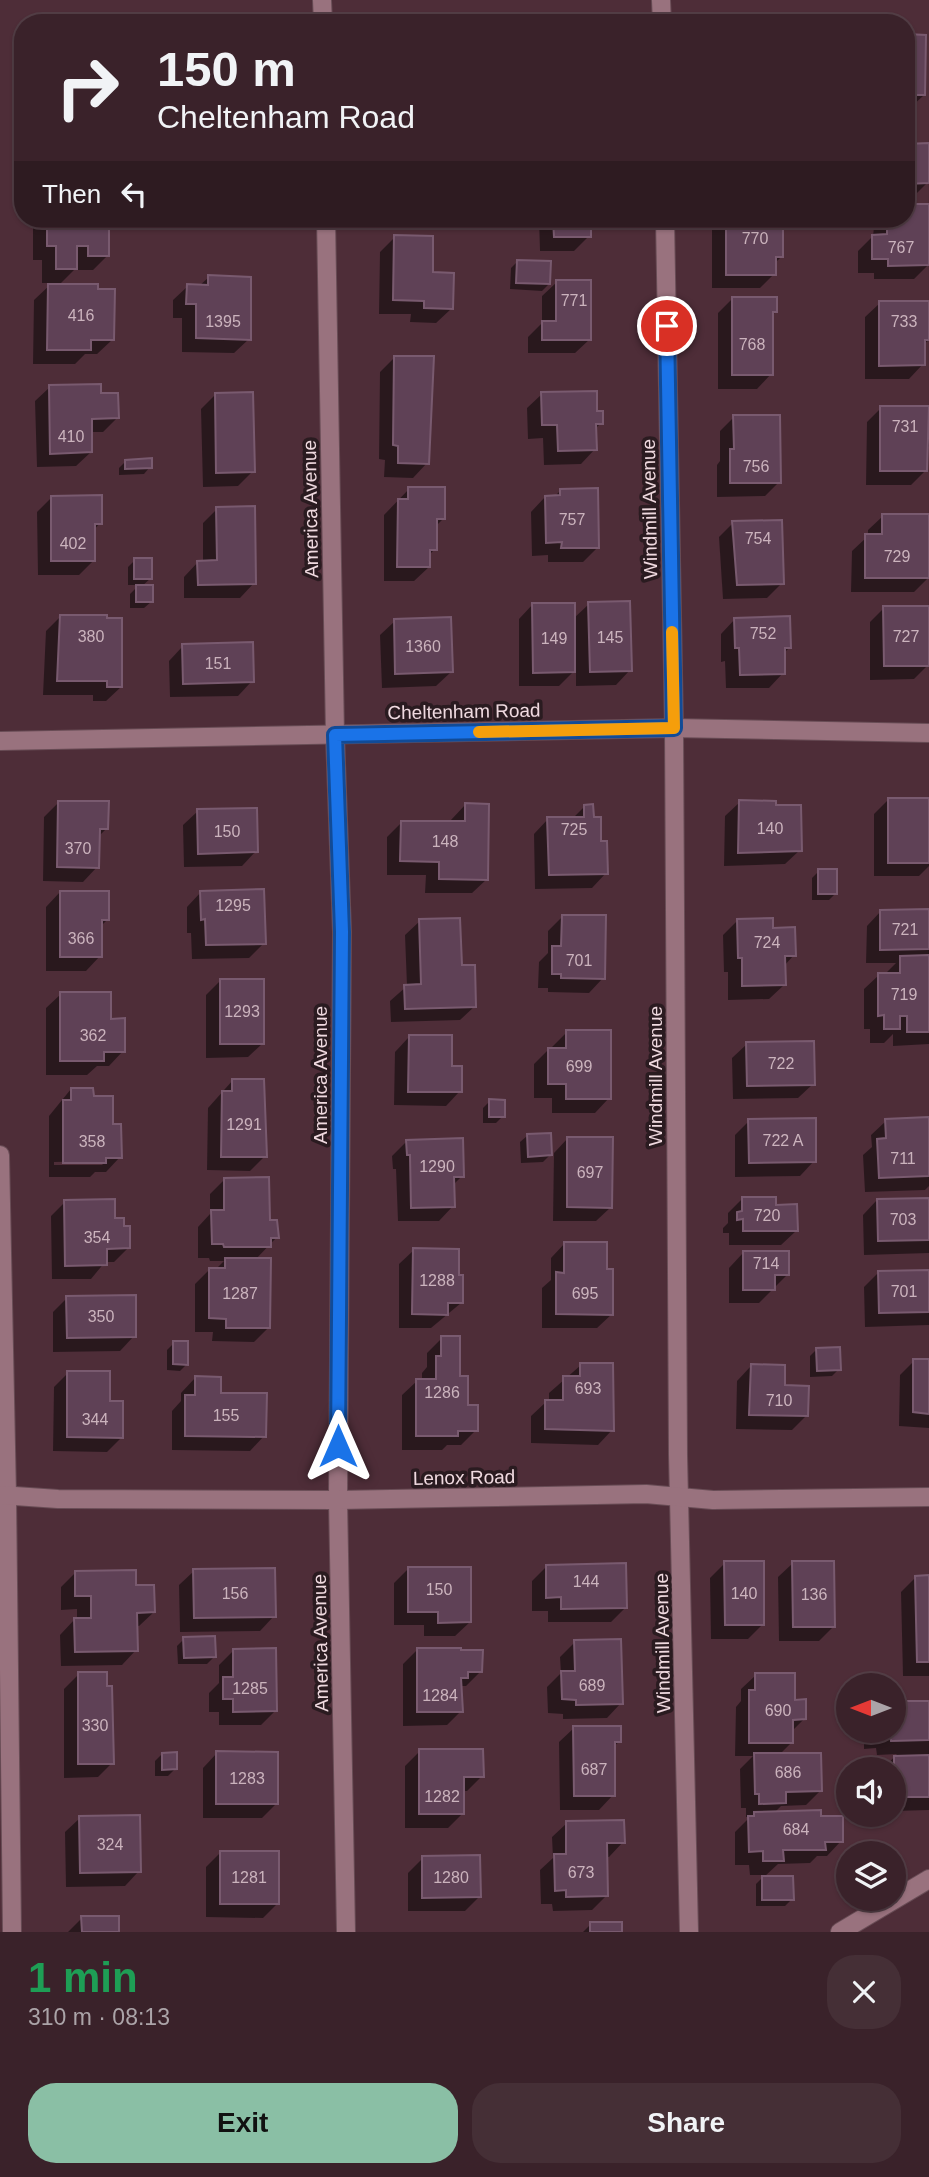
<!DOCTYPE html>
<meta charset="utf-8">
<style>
:root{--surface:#3a222a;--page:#452f36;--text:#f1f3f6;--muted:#aba4a8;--line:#543f47;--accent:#8abfa5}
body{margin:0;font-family:Helvetica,sans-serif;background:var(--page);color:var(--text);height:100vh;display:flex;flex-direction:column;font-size:26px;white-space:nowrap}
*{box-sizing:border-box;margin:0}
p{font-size:23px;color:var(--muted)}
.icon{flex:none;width:38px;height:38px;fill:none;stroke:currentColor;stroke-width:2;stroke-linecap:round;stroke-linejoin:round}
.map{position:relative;height:1932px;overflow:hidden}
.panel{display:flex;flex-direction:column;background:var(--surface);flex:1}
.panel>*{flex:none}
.banner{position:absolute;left:14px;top:14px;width:901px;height:214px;border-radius:28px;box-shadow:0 2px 5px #0004,0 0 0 2px var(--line);background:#3a222a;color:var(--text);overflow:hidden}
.needle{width:46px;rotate:270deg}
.tools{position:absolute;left:836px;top:1673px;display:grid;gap:14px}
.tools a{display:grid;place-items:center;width:70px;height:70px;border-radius:50%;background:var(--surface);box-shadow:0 2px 5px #0004,0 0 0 2px var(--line);font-size:35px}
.pin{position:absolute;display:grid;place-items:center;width:60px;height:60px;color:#fff;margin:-30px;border:4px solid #fff;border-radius:50%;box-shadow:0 2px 7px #0007}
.me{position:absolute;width:77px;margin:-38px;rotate:0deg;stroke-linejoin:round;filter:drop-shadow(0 0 5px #0008)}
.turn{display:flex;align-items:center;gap:24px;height:147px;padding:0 28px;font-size:32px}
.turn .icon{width:91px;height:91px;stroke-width:2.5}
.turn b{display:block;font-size:49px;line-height:60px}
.then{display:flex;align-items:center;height:66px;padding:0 28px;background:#0003;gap:14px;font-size:26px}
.round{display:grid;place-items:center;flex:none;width:74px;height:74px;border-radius:28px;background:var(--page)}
.summary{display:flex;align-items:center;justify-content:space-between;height:119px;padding:0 28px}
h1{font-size:42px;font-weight:700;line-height:52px;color:#1e9e55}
.cta{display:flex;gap:14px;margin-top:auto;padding:14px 28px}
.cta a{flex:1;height:80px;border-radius:28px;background:var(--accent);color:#111;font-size:28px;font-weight:700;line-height:80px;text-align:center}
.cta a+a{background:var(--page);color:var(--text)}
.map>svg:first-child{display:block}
</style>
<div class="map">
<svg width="929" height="1932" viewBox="0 0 929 1932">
<rect width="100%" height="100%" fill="#4e2d38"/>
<g fill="#0007" fill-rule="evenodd">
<path d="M906,36L924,95L909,109H906Z"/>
<path d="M23,58V128H15L16,65Z"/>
<path d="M906,145L927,183L913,197H906Z"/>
<path d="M929,206V264L914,279H874V273H858V251L873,236L875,219H906Z"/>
<path d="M33,219H107L108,255L93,270H74L58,286L112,340L97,354H85L75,364H33L34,300L52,283H42V260H33Z"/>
<path d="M195,219H233L230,222H195Z"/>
<path d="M539,219H589V236L574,251H540Z"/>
<path d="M719,219H781V257L774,264V274L760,288H712V226Z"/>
<path d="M395,237L431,274L451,309L436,323L410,322L411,314H379L380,252Z"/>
<path d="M518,261L549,284L542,291L510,289L511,268Z"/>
<path d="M209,277L249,339L234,353L182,352V318H173V300L188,286H199Z"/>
<path d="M557,282L590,339L575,353H528V337L542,323V296Z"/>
<path d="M733,298L776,312L771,316V374L757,389H718V313Z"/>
<path d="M880,303L929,340L923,345V364L909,379H865V317Z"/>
<path d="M395,357L427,463L413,478L384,477L385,460L379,459L380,372Z"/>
<path d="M50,387L99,395L117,418L103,432H90L91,452L76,466L37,467L35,401Z"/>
<path d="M216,394L253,471L238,486L203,487L201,409Z"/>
<path d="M542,394L596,413L601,423L595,429V449L581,464L544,465L543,438L528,439L527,408Z"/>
<path d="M881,408H929V446L925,450V471L911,485H866L867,422Z"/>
<path d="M734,417L779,482L765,496L717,497V465L720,461V431Z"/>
<path d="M126,461L150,467L144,474L119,475V468Z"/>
<path d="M409,489L443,519L435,527V549L429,555V567L414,581H384V515Z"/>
<path d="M561,490L597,548L583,562H548V555L532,556L531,512L545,497H554Z"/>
<path d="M52,497L100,523L93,531V561L79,575H38L37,512Z"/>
<path d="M217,509L254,583L240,598H184V577L198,562H203V523Z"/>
<path d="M883,516H929L928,578L914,592H851L852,551L868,536V530Z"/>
<path d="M733,523L782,583L767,598L723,599L719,537Z"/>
<path d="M135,560L151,578L141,587L151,602L144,608H130V594L139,585H128V567Z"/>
<path d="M533,604L573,619L589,604L630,670L616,685L576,686V669L559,686H519V619Z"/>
<path d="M884,608H929L928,665L914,679L870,680V622Z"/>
<path d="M61,616L105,620L121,687L106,701H93V695H43L46,631Z"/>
<path d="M735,619L790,647L783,654V673L769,688H726L725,661L721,662V634Z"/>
<path d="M395,621L451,672L436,686L382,688L380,635Z"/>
<path d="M183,646L252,681L238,696L170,697L169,661Z"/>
<path d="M888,800H929V866L919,876H874V814Z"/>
<path d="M59,802L107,828L98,837L97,867L83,882L43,881L44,817Z"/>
<path d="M740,802L800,850L785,864L724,866L725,816Z"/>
<path d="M465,805L487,879L472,893H425L426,875H387V837L402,822L451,823V820Z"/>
<path d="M585,806L592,818L606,873L592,888L535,889L534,834L548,819H572Z"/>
<path d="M198,811L256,851L242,866L184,867L183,825Z"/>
<path d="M819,871L836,893L829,900H812V878Z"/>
<path d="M60,892L108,919L100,927V956L86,971H46V907Z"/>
<path d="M201,892L264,943L249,958L192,959L191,933H187V907Z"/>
<path d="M929,910V1044L893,1046V1034L884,1043H870V1029H864V989L879,975H887V972L896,963H866L867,926L881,911Z"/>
<path d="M563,916L603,978L589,993L548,992V988H538L539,962L548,953V931Z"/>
<path d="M738,920L772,929L794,955L784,966V985L769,999L728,1000V972H724L723,935Z"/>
<path d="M420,921L460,967L475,1006L460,1020L391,1022L390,1001L407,986L405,935Z"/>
<path d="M220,981L263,1043L248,1057L206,1058V995Z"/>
<path d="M61,994L109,1020L123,1051L109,1066H97L87,1075H46V1008Z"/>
<path d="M567,1032L609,1098L595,1113H552V1098H534V1064L549,1049H552V1047Z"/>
<path d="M409,1037L460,1091L446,1106L394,1105L395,1052Z"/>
<path d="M747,1044L813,1084L798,1098L733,1099L732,1058Z"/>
<path d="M233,1080L265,1156L250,1171L207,1170L208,1108Z"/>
<path d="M71,1089L92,1098L111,1126L120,1157L106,1172H95L90,1177H49V1116ZM106,1161L102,1165H54V1162Z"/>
<path d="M490,1101L503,1116L496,1123H483V1108Z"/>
<path d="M929,1119V1186L925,1190L865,1192L863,1155L872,1147L871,1135L886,1121Z"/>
<path d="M749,1121L814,1161L800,1176L735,1177V1135Z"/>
<path d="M527,1136L550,1155L543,1162L521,1163L520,1142Z"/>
<path d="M568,1138L611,1207L596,1221H553L554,1153Z"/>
<path d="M407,1141L462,1176L453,1185V1206L439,1221H398L396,1169H393L392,1156Z"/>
<path d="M224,1180L268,1222L277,1237L255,1260L268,1328L254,1342L212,1341L213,1332H195V1284L210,1269H216L224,1261H210L209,1258H198V1227L210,1214V1194Z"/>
<path d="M743,1198L774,1206L796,1231L781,1245H729V1233H723V1228L728,1223V1213Z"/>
<path d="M877,1200H929V1253L864,1255L863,1215Z"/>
<path d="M65,1202L113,1220L122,1228L128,1248L114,1262H105L91,1279H52L51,1216Z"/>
<path d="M565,1243L605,1271L612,1314L597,1328H542V1288L551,1280V1258Z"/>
<path d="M414,1250L458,1276L461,1303L431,1328H399V1264Z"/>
<path d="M743,1253L788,1274L759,1303H729V1268Z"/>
<path d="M929,1271V1325L865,1327L864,1287L879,1272Z"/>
<path d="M67,1298L134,1336L120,1351L53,1352V1312Z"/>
<path d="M442,1338L459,1378L476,1430L461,1445H447L442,1450H402V1395L417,1381H422V1373L427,1367V1353Z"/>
<path d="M174,1343L187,1364L180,1371L167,1370V1350Z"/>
<path d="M817,1349L839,1369L832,1376L810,1377V1356Z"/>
<path d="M914,1361H929V1428L899,1426L900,1375Z"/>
<path d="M581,1365L612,1430L598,1445L531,1443V1416L546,1402H549V1393Z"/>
<path d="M751,1366L783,1387L807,1415L792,1430L736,1429L737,1381Z"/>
<path d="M68,1373L108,1403L122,1437L107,1452L53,1451L54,1387Z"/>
<path d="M195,1378L219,1395L264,1436L250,1451L172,1450V1411L181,1401V1393Z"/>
<path d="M725,1563L763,1624L748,1639H711L710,1578Z"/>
<path d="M793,1563L834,1626L819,1641H779L778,1577Z"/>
<path d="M547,1566L626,1607L611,1622H548V1611H532V1581Z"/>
<path d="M408,1569L470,1622L455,1636H424V1625H394V1583Z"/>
<path d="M194,1571L274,1616L260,1631L180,1632L179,1585Z"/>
<path d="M75,1573L135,1587L154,1612L139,1626H135L136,1650L122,1665L61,1666L60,1635L74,1620H77V1609L61,1610V1587Z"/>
<path d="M916,1577H929V1676H903L901,1592Z"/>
<path d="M184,1639L214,1657L207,1664H178L177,1646Z"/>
<path d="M575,1642L621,1703L607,1718L563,1719V1714L548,1713L547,1687L561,1673L560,1657Z"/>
<path d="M418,1649L480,1672L466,1686H460L461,1711L447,1725L403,1726V1664Z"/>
<path d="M234,1650L275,1711L261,1725H219V1712H209V1693L219,1683V1665Z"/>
<path d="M79,1674L106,1688L112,1763L98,1777L64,1778V1689Z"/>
<path d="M756,1675L793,1702L805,1718L792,1731V1742L779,1755L820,1791L806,1805L781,1806L774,1813L820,1818L841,1841L827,1856H817L810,1863L778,1864L764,1877L792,1899L785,1906H756V1884L765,1875H750L749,1865H735V1832L750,1817H746V1808H741L740,1769L753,1756H735L736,1707L741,1701V1689Z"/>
<path d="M929,1702V1810L894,1811V1769H883L897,1754L877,1755L876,1748L864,1749V1737L870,1731H894Z"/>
<path d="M574,1728L620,1741L613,1747V1795L599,1810H560L559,1742Z"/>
<path d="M420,1751L482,1776L467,1791H462V1814L448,1828H405V1766Z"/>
<path d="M217,1753L276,1804L262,1818H203V1768Z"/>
<path d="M162,1754L175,1769L168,1776H155V1761Z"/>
<path d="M80,1818L139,1871L125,1886L66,1887L65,1832Z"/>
<path d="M567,1823L623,1842L609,1857H606L607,1895L592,1910L553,1911L552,1904H541L540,1870L553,1858L552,1837Z"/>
<path d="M220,1853L278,1903L263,1918L206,1917V1867Z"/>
<path d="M423,1858L479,1897L465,1911H408V1873Z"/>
<path d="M82,1918L117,1932H68Z"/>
<path d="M591,1924L621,1932H583Z"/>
</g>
<g fill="#5f4156" stroke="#795a6f" stroke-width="2">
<path d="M906,34L926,35L925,95H906Z"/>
<path d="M929,143V183L906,184V144Z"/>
<path d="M906,204H929V265L888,266V259H872V235L887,234V219H906Z"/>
<path d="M47,219H109V256H88V246H77V269H56V246H47Z"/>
<path d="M553,219H591V237H554Z"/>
<path d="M726,219H783V257H776V275H726Z"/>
<path d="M394,235L433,236V272L454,273L453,309L424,308V301L393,300Z"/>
<path d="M517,260L551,261L550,284L516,283Z"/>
<path d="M208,275L251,277V340L196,338V304H186L187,284L208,285Z"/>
<path d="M556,280H591V340H542V321H556Z"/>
<path d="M48,284H98V289H115L114,340H91V350H47Z"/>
<path d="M732,297H777V312H773V375H732Z"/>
<path d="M879,301H929V340H925V365L879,366Z"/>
<path d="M394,356H434L429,464L398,463V446L393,445Z"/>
<path d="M101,384V393H118L119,418L92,419V452L50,454L49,385Z"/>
<path d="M597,391V411H603V424H596L597,450L558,451L557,425H542L541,392Z"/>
<path d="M253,392L255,472L216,473L215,393Z"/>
<path d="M880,406H929L927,471H880Z"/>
<path d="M733,415H780L781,483H730V449H734Z"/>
<path d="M152,458V468L125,469V460Z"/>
<path d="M408,487H445V519H437V550H430V567H397L398,499H408Z"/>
<path d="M598,488L599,548H561L562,542L546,543L545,496L560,495V489Z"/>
<path d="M102,495V524H95V561H51V496Z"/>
<path d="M255,506L256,584L198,585L197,561L217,560L216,507Z"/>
<path d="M882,514H929V578H865V534H882Z"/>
<path d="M782,520L784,584L737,585L732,521Z"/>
<rect x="134" y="558" width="18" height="21"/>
<rect x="136" y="585" width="17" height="17"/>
<path d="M630,601L632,671L590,672L588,602Z"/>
<path d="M532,603H575V672L533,673Z"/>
<path d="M883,606H929V666H884Z"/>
<path d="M60,615H107V618H122V687H107V681H57Z"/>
<path d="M790,616L791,648H785V674L740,675L739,648H735L734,618Z"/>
<path d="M451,617L453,672L395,674L394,619Z"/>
<path d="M253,642L254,682L183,684L182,644Z"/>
<rect x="888" y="798" width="41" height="65"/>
<path d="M739,800L776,801V805H801L802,851L738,853Z"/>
<path d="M58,801H109L108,829H100L99,868L57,867Z"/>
<path d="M465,803L489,804L488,880L439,879V862L400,861L401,821H465Z"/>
<path d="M593,804L594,817H601V841H607L608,874L549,875L547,817H584V805Z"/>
<path d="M257,808L258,852L198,854L197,809Z"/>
<rect x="818" y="869" width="19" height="25"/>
<path d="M264,889L266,944L206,945L205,919L201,920L200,891Z"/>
<path d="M60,891H109V920H102V957H60Z"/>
<path d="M929,909V949L880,950V910Z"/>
<path d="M562,915H606L605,979L561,978V974H552V946H561Z"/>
<path d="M460,918L462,965H475L476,1007L405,1009L404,985L421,984L419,919Z"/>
<path d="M773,918V928L795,927L796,956H785L786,985L742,986V958H738L737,919Z"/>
<path d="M929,955V1032H907V1016H900V1029H884V1015L878,1016V973H900V956Z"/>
<rect x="220" y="979" width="44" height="65"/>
<path d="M60,992H111V1019L125,1018V1052H104V1061H60Z"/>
<path d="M566,1030H611V1099H566V1084H548V1048H566Z"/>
<path d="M409,1035H452V1066H462V1092H408Z"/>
<path d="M814,1041L815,1085L747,1086L746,1042Z"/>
<path d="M232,1079H264L267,1157H221L222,1091H232Z"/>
<path d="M71,1088H93L94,1096H113V1124H121L122,1158H106V1163H63V1100H71Z"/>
<path d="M489,1099L505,1100V1117H489Z"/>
<path d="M929,1117V1176L879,1178L877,1139L886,1138L885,1119Z"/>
<path d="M816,1118V1162L749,1163L748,1119Z"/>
<path d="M551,1133L552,1155L528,1157L527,1134Z"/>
<path d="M567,1137H613L612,1208L567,1207Z"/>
<path d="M463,1138L464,1177H454L455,1207L411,1208L410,1155H407L406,1140Z"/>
<path d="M269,1177L270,1220H277L279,1238H271V1247H224L223,1244H212L211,1210H224V1178Z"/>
<path d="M742,1197H776V1205L797,1204L798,1231H743V1219L737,1220V1212L742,1211Z"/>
<path d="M929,1198V1240L878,1241L877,1199Z"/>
<path d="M115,1199V1218H124V1226H130V1248L107,1249V1265L65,1266L64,1200Z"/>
<path d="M564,1242H607V1269H613V1315L556,1314V1272L564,1273Z"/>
<path d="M413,1248L459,1249V1275H463V1303H448V1315L412,1314Z"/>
<path d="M743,1251H789V1275H775V1290H743Z"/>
<path d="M225,1258H271L270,1328H226V1319L209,1318V1268H225Z"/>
<path d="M929,1270V1312L879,1313L878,1271Z"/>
<path d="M136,1295V1337L67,1338L66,1296Z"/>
<path d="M441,1336H460V1376H468V1405H478V1431H458V1436H416V1379H436V1356H441Z"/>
<path d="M173,1341H188V1365L173,1364Z"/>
<path d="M840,1347L841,1370L817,1371L816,1348Z"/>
<path d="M913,1359H929V1414L913,1412Z"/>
<path d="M580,1363H613L614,1431L545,1429V1400H563V1376H580Z"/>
<path d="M751,1364L785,1365V1385L809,1386L808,1416L749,1415Z"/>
<path d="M67,1371H110V1401H123V1438L67,1437Z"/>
<path d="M195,1376L221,1377V1393H267L266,1437L185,1436V1395H195Z"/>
<path d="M724,1561H764V1625H725Z"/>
<path d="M792,1561H834L835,1627H793Z"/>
<path d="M626,1563L627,1608L561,1609V1597L546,1598V1565Z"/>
<path d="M408,1567H471V1622L438,1623V1612H408Z"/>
<path d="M275,1568L276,1617L194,1618L193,1569Z"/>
<path d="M136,1570V1585H154L155,1612L137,1613L138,1651L75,1652L74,1618H91V1596H75V1571Z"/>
<path d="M929,1575V1662H917L915,1576Z"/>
<path d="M215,1636L216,1657L184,1658L183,1637Z"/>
<path d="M621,1639L623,1704L576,1705V1700L562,1699L561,1671H575L574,1640Z"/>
<path d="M276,1648L277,1711L233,1712V1699H223V1677H233V1649Z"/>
<path d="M417,1648H461V1650H483L482,1672H468V1678H461L463,1712H417Z"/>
<path d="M78,1672H107V1686H112L114,1764H78Z"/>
<path d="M755,1673H795V1700L806,1699V1719L793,1720V1743H749V1690H755Z"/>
<path d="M894,1701H929V1740L891,1741L890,1734L878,1735V1731H894Z"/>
<path d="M573,1726H621V1742H615V1796H574Z"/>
<path d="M419,1749H483L484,1777H464V1814H419Z"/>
<path d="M216,1751L278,1752V1804H216Z"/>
<path d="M177,1752V1769L162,1770V1753Z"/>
<path d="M754,1753H821L822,1791L786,1792V1803L759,1804V1794H755Z"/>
<path d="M929,1755V1797H894V1756Z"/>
<path d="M821,1810V1816H843V1842H825L826,1850H783L784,1861H763V1851L749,1852L748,1816H754V1812Z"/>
<path d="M140,1815L141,1872L80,1873L79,1816Z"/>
<path d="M624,1820L625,1843H607L608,1896L566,1897V1890L555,1891L554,1854H566V1821Z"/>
<rect x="220" y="1851" width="59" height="53"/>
<path d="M480,1855L481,1897L422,1898V1856Z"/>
<path d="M762,1876H793L794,1900H762Z"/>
<path d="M81,1916H119V1932H82Z"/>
<rect x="590" y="1922" width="32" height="10"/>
</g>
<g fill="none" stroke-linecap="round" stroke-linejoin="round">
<g stroke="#684c55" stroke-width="20">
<g id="minor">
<path d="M322,0L323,23"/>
<path d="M661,0L662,23"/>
<path d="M326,219L335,735L342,932L338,1500L346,1932"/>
<path d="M665,219L674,728L678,1455L689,1932"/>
<path d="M0,741L674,728L929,733"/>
<path d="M0,1155L7,1495L12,1932"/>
<path d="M0,1495L58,1499L338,1500L646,1494L713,1500L929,1497"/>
</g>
</g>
<g stroke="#684c55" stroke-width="20">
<path id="tertiary" d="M840,1932L929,1879"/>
</g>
<use href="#minor" stroke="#99727e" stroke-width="18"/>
<use href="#tertiary" stroke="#99727e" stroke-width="18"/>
</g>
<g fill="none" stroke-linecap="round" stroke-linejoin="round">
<g stroke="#114b97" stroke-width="18">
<path id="route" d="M338,1446L342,932L335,735L674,728L667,326"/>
</g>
<use href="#route" stroke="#1a73e8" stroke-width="12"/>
<path stroke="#f59e0b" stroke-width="12" d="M479,732L674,728L672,632"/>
</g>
<g text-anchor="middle" stroke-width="7" stroke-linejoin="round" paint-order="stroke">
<g font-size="16" fill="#cbb3bd">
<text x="755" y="244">770</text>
<text x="901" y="253">767</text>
<text x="574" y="306">771</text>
<text x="81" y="321">416</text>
<text x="223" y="327">1395</text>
<text x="904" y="327">733</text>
<text x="752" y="350">768</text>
<text x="905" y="432">731</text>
<text x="71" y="442">410</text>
<text x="756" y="472">756</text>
<text x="572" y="525">757</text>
<text x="758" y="544">754</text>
<text x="73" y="549">402</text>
<text x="897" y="562">729</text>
<text x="763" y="639">752</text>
<text x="91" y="642">380</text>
<text x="906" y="642">727</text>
<text x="610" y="643">145</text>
<text x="554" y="644">149</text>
<text x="423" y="652">1360</text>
<text x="218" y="669">151</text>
<text x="770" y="834">140</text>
<text x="574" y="835">725</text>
<text x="227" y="837">150</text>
<text x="445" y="847">148</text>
<text x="78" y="854">370</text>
<text x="233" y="911">1295</text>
<text x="905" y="935">721</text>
<text x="81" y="944">366</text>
<text x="767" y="948">724</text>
<text x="579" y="966">701</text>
<text x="904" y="1000">719</text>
<text x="242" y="1017">1293</text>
<text x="93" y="1041">362</text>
<text x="781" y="1069">722</text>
<text x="579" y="1072">699</text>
<text x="244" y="1130">1291</text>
<text x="783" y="1146">722 A</text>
<text x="92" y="1147">358</text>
<text x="903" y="1164">711</text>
<text x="437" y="1172">1290</text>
<text x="590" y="1178">697</text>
<text x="767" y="1221">720</text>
<text x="903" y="1225">703</text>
<text x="97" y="1243">354</text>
<text x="766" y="1269">714</text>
<text x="437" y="1286">1288</text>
<text x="904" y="1297">701</text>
<text x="240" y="1299">1287</text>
<text x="585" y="1299">695</text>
<text x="101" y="1322">350</text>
<text x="588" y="1394">693</text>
<text x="442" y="1398">1286</text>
<text x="779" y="1406">710</text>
<text x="226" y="1421">155</text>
<text x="95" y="1425">344</text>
<text x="586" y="1587">144</text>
<text x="439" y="1595">150</text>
<text x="235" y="1599">156</text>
<text x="744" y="1599">140</text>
<text x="814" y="1600">136</text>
<text x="592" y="1691">689</text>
<text x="250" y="1694">1285</text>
<text x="440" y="1701">1284</text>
<text x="778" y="1716">690</text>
<text x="95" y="1731">330</text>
<text x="594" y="1775">687</text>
<text x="788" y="1778">686</text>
<text x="247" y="1784">1283</text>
<text x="442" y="1802">1282</text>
<text x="796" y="1835">684</text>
<text x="110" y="1850">324</text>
<text x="581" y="1878">673</text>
<text x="249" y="1883">1281</text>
<text x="451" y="1883">1280</text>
</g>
<g font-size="19" fill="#efd9df" stroke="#2a1b20">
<text transform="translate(310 509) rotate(-91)" y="7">America Avenue</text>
<text transform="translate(649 509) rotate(-91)" y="7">Windmill Avenue</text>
<text transform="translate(464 711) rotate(-1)" y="7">Cheltenham Road</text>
<text transform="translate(320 1075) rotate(-90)" y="7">America Avenue</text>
<text transform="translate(655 1076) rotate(-90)" y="7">Windmill Avenue</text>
<text transform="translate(464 1477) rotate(-1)" y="7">Lenox Road</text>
<text transform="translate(320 1643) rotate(-91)" y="7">America Avenue</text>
<text transform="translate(662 1643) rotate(-91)" y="7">Windmill Avenue</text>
</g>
</g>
</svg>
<div class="tools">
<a><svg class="needle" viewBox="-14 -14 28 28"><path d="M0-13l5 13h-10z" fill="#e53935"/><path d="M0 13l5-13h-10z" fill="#aba4a8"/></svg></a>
<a><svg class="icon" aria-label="sound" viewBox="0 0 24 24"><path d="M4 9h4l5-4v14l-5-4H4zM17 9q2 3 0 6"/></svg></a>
<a><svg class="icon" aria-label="layers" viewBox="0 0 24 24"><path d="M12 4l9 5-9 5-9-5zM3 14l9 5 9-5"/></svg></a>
</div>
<div class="pin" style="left:667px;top:326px;background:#d93025"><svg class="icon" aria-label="arrive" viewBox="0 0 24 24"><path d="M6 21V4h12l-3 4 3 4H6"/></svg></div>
<svg class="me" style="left:338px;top:1446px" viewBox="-20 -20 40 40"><path d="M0-17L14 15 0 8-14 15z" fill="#1a73e8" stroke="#fff" stroke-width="4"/></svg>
<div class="banner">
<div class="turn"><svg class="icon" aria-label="right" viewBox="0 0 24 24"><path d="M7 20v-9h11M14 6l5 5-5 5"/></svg><div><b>150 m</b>Cheltenham Road</div></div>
<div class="then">Then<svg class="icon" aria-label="left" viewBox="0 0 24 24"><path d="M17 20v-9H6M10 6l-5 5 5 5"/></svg></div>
</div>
</div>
<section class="panel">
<div class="summary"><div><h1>1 min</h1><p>310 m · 08:13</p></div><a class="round"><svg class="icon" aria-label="close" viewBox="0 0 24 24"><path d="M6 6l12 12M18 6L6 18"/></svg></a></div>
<div class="cta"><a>Exit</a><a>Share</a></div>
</section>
